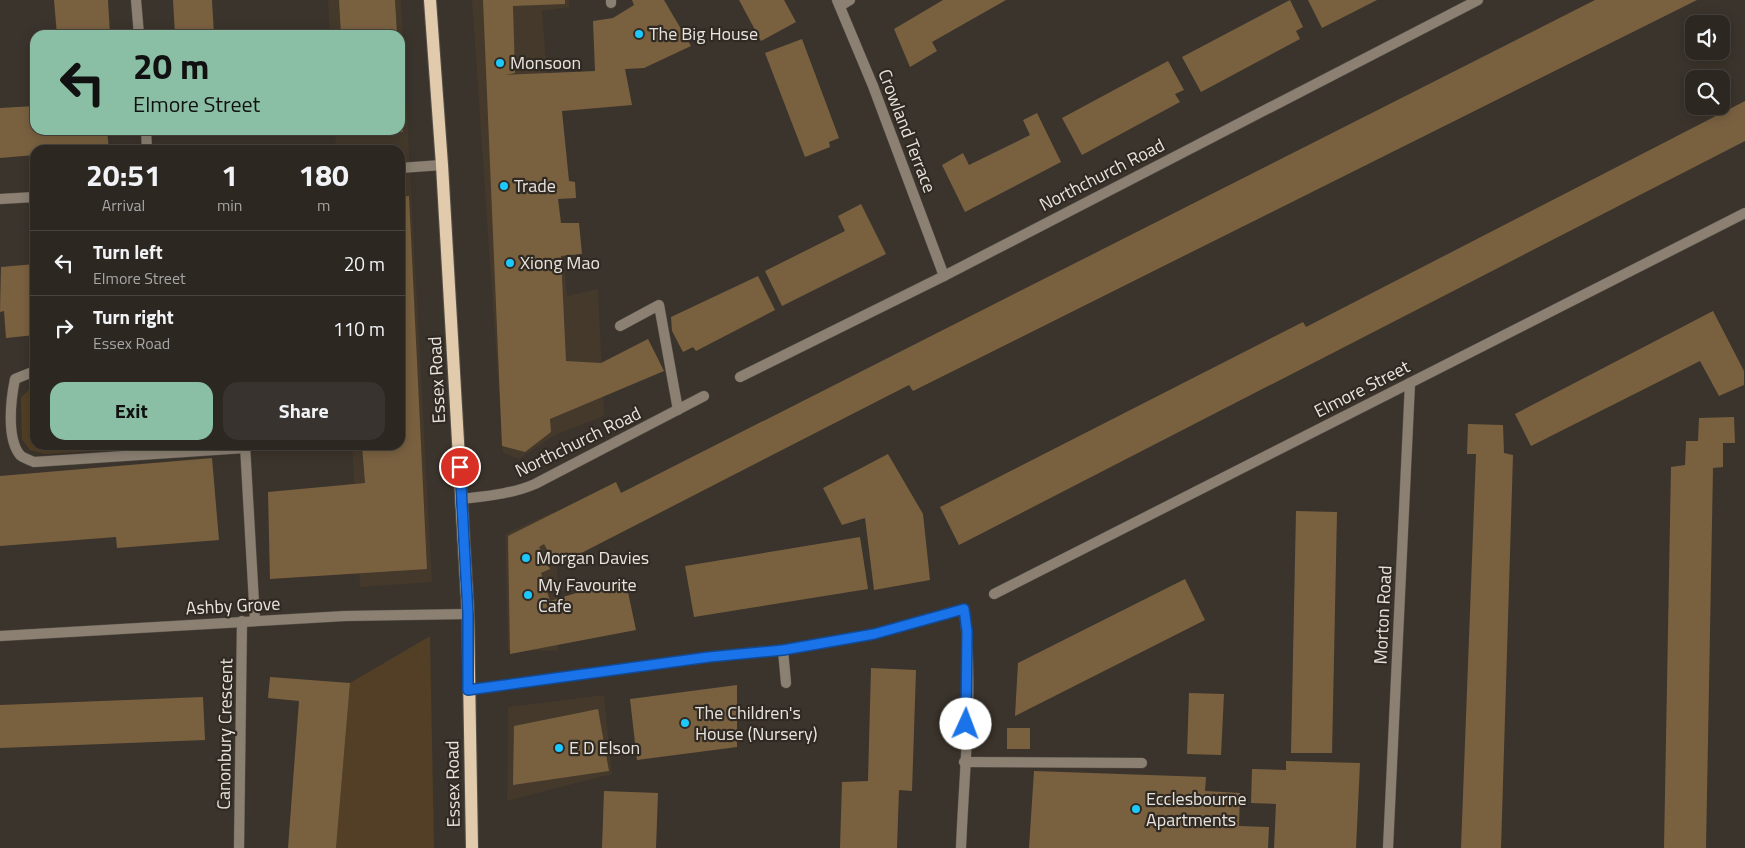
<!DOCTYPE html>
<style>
:root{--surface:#2c2721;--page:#38332e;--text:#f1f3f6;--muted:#a6a5a5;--line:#48443f;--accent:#8abfa5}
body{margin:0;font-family:"Titillium Web",sans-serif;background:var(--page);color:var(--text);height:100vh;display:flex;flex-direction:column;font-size:19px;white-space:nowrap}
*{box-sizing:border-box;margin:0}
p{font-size:16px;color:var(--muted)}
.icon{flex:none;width:28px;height:28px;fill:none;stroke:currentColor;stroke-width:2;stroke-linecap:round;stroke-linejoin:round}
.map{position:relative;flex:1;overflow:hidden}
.panel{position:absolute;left:30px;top:145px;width:375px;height:305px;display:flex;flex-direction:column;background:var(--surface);border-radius:15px;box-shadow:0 2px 12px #0003,0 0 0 1px var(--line)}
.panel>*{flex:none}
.hud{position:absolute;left:30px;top:30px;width:375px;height:105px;border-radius:15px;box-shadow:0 2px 12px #0003,0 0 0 1px var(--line);background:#8abfa5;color:#111;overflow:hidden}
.controls{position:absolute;left:1685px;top:15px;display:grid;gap:10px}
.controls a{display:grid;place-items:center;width:45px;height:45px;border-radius:10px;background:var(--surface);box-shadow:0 2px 12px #0003,0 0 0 1px var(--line);font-size:25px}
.pin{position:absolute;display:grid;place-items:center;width:42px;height:42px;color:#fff;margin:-21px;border:2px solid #fff;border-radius:50%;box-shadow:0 1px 5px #0007}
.me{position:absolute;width:55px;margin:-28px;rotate:2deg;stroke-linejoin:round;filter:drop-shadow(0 0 4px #0008)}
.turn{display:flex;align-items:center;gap:18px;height:105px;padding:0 20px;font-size:22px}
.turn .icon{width:65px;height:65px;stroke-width:2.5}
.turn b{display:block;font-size:35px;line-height:42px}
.eta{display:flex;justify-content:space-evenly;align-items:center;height:85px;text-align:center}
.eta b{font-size:30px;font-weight:700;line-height:35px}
.primary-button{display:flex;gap:10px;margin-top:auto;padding:10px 20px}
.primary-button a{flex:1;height:58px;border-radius:15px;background:var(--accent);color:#111;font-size:20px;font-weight:700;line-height:58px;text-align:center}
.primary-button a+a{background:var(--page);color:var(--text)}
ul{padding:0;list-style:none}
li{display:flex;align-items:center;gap:15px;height:65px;padding:0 20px;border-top:1px solid var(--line)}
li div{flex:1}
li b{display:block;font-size:19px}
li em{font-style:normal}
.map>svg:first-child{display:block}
</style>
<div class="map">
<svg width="1745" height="848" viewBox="0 0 1745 848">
<rect width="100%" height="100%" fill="#3b342c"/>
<g fill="#44392b">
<path d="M328,0H401L432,582L360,587L352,445H400V150H336L335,130H400V35H330Z"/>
<path d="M472,0H569V7L542,11L551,122L567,296L598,289L604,416L555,435L519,459L503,453Z"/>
<path d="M553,512L558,584V651L508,650L505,534Z"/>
<path d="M604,695L612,774L507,801L508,707Z"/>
</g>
<g fill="#523f25">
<path d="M35,383V445H188L45,454L30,450L22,439L21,398Z"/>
<path d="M430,636L434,848H336L350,683Z"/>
</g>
<g fill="#796140">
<path d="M54,0H108L110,35H57Z"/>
<path d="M173,0H212L214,35H175Z"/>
<path d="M339,0H395L397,35H341Z"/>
<path d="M483,0H565V4L513,6L515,73L505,75L595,71L593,21L613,18L634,5L632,0H664L691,46L644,68L625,69L632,105L562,111L569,181L575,182L576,198L558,199L561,223H579L582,254L561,256L566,361L601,363L648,339L664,371L550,419L551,432L525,452L502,446Z"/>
<path d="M739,0H784L796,22L761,41Z"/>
<path d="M943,0H1006L932,42L937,51L910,67L894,29Z"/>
<path d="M1290,0L1303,27L1296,31L1300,39L1201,92L1182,57Z"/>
<path d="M1308,0H1377L1322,28Z"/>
<path d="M1595,0H1697L913,391L909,385L556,566L544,544L539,547L550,569L541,573L550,601L625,578L636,630L510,654L508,536L616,482L621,493Z"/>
<path d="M802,39L839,138L829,142L830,147L805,157L765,53Z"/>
<path d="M1168,61L1184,90L1175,94L1180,102L1082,155L1062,118Z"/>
<path d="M1745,101V141L959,545L940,507L1303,322L1306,327Z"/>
<path d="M400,103L403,132L357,136L356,130H400Z"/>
<path d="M35,106V130H107L109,150H35V155L0,158V108Z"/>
<path d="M1037,113L1061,162L965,212L942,165L963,153L969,165L1030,135L1023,120Z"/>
<path d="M181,130H235V131L182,135Z"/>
<path d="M409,196L427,569L270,579L268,492L365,483L362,445H400V197Z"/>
<path d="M861,204L886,254L782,306L765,271L845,231L838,216Z"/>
<path d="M35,264V335L6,338L4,311L0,312L1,267Z"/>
<path d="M758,276L775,310L696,351L693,347L683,352L672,331L671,317Z"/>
<path d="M1713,311L1744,371V385L1719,396L1700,361L1531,446L1515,414Z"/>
<path d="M1734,417L1735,443H1723V467L1713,468L1706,848H1664L1671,467L1685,465L1686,441H1698L1699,418Z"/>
<path d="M1468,424L1503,425L1504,453L1513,455L1501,848H1461L1476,454H1467Z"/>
<path d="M888,454L923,514L930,580L874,590L865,518L842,525L823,488Z"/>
<path d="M212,458L219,540L117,548L116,537L0,546V476Z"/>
<path d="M1296,511L1337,512L1332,753H1291Z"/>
<path d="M860,537L868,589L694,617L685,566Z"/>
<path d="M1185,579L1205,620L1015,716L1018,663Z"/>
<path d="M871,668L916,670L912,791L899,790L897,848H840L842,782L868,781Z"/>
<path d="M270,677L350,683L336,848H288L299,701L268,698Z"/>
<path d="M737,685V747L637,760L630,699Z"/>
<path d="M1189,693L1224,694L1221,755L1187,754Z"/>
<path d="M203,697L205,740L0,748V705Z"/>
<path d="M598,709L609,771L513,785L514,726Z"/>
<rect x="1007" y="728" width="23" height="21"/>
<path d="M1286,761L1360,763L1356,848H1274L1276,804L1251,803L1252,769L1286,770Z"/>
<path d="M1034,771L1206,777L1205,791L1240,793L1239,826L1269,827L1268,848H1029Z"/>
<path d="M604,791L658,793L656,848H602Z"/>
</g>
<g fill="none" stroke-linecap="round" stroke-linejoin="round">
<g stroke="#575048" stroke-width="11">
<g id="lane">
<path d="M611,3V0"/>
<path d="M620,326L659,305L678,410"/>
<path d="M35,371L15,379C11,398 6,438 20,455C23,458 30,460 34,462L245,448"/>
<path d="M783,650L786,683"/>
<path d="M964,762L1142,763"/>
</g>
</g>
<g stroke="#575048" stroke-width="11">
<g id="street">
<path d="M136,0L139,35"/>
<path d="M837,0L873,86L944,276"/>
<path d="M840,6L850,0"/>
<path d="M146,130L147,150"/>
<path d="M400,168L442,165"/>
<path d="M0,199L35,197"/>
<path d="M740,377L944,276L1478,0"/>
<path d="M245,445L255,621"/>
<path d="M462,499C487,496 512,494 535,484L704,396"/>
<path d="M994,594L1745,213"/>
<path d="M0,636L345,616L468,614"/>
<path d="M468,690L709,657L783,650L874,634L964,609C974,685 964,771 961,848"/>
<path d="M239,848L242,621"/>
<path d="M1388,848L1410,383"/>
</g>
</g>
<g stroke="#575048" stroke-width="14">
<path id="primary" d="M430,0L442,165L468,614L472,848"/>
</g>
<use href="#lane" stroke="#8b8072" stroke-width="10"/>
<use href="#street" stroke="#8b8072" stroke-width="10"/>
<use href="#primary" stroke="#e1cbac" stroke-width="12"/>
</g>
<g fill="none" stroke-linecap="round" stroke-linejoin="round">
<g stroke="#114b97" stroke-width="12">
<path id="route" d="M460,467L468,614V690L709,657L783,650L874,634L964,609L967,631L966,724"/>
</g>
<use href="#route" stroke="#1a73e8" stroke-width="9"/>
</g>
<g fill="#1dc9fc" stroke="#312a22" stroke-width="2">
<circle cx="639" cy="34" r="5"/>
<circle cx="500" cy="63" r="5"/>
<circle cx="504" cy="186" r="5"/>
<circle cx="510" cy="263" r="5"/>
<circle cx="526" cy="558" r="5"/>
<circle cx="528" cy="595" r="5"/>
<circle cx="685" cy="723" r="5"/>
<circle cx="559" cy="748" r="5"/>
<circle cx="1136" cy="809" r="5"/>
</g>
<g text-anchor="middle" stroke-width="4.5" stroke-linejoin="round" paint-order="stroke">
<g font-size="18" fill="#e7e3de" stroke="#312a22" text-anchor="start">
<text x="649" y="40">The Big House</text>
<text x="510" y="69">Monsoon</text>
<text x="514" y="192">Trade</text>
<text x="520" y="269">Xiong Mao</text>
<text x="536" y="564">Morgan Davies</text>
<text x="538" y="591">My Favourite<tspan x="538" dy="21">Cafe</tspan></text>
<text x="695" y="719">The Children's<tspan x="695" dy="21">House (Nursery)</tspan></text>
<text x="569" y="754">E D Elson</text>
<text x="1146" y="805">Ecclesbourne<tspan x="1146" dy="21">Apartments</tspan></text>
</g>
<g font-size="18" fill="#e7e3de" stroke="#312a22">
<text transform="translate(907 131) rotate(69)" y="6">Crowland Terrace</text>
<text transform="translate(1102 175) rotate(-27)" y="6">Northchurch Road</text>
<text transform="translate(437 380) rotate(-93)" y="6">Essex Road</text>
<text transform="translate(1362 389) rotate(-27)" y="6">Elmore Street</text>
<text transform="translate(578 442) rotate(-26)" y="6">Northchurch Road</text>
<text transform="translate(233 606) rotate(-3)" y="6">Ashby Grove</text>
<text transform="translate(1383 615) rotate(-87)" y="6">Morton Road</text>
<text transform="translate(225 734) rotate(-89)" y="6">Canonbury Crescent</text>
<text transform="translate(453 784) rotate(-91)" y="6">Essex Road</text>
</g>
</g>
</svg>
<div class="controls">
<a><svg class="icon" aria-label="sound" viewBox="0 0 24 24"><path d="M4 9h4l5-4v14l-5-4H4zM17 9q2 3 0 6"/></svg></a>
<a><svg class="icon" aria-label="search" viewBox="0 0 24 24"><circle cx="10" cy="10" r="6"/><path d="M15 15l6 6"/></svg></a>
</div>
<div class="pin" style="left:460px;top:467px;background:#d93025"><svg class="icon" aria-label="arrive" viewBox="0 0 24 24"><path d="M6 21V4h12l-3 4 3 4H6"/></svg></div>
<svg class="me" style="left:966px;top:724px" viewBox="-20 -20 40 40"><circle r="19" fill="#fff"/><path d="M0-13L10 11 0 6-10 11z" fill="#1a73e8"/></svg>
<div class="hud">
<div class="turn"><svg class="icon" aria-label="left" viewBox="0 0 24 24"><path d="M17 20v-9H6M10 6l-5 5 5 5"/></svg><div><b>20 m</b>Elmore Street</div></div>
</div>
<section class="panel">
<div class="eta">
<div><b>20:51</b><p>Arrival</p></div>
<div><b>1</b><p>min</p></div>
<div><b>180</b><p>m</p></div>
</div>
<ul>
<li><svg class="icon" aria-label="left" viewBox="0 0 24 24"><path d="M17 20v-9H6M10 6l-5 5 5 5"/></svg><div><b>Turn left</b><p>Elmore Street</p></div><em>20 m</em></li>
<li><svg class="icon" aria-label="right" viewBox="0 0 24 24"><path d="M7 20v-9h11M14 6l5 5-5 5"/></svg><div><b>Turn right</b><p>Essex Road</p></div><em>110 m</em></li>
</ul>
<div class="primary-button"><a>Exit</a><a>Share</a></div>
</section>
</div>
